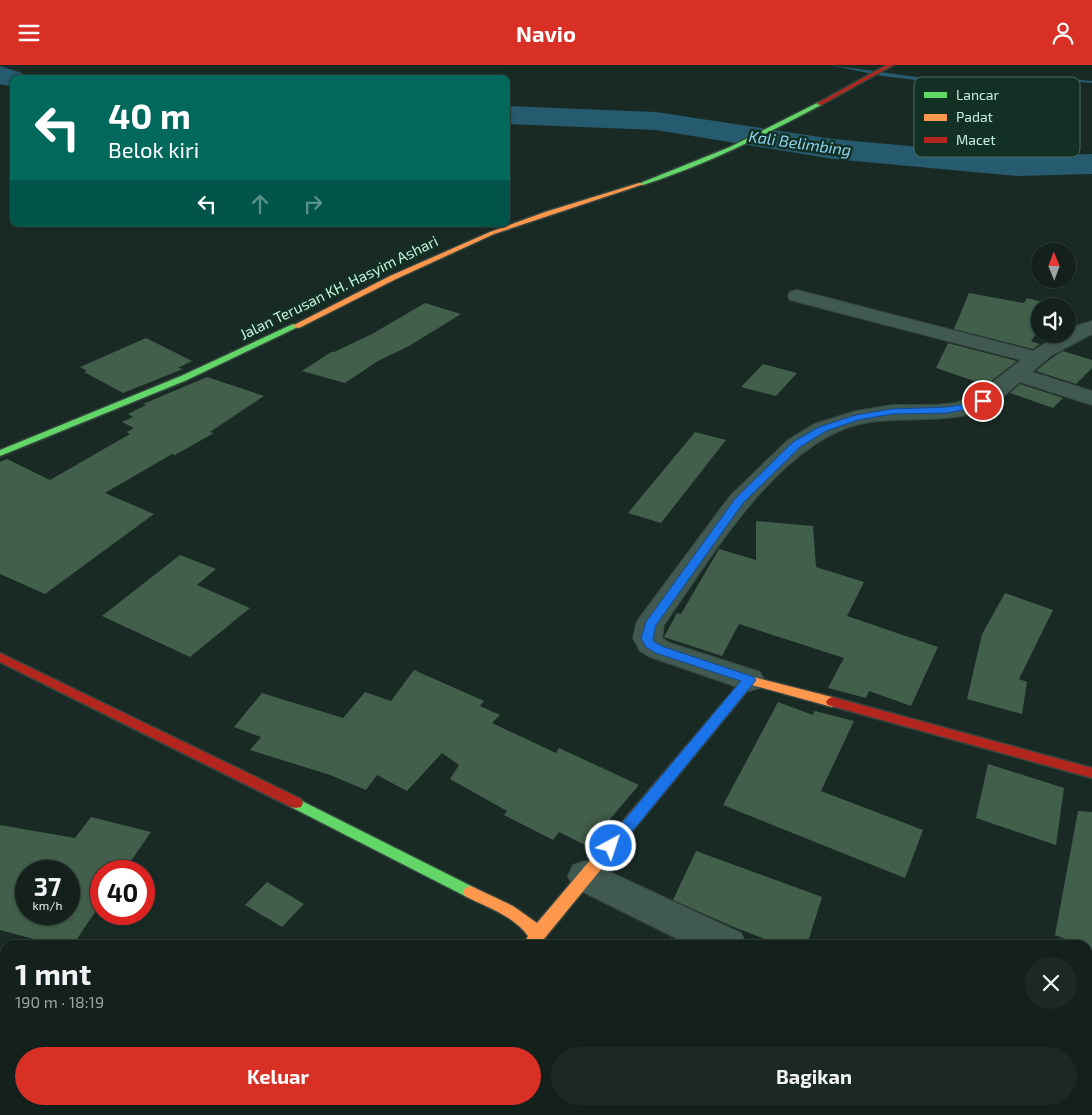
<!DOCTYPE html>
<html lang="id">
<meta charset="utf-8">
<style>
:root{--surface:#13201b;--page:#1c2824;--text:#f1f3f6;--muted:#9da3a3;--line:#323e3a;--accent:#d93025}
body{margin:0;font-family:"Exo 2",sans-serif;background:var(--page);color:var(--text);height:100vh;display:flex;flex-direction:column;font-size:19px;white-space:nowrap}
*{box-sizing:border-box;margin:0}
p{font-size:16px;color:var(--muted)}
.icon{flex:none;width:28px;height:28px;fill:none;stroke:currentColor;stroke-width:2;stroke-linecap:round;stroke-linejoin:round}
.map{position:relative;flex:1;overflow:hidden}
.panel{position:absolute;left:0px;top:875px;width:1092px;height:175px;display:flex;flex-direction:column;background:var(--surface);border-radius:15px 15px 0 0;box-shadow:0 1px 4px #0004,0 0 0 1px var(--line)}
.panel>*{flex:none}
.hud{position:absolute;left:10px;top:10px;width:500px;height:152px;border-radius:8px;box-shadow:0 1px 4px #0004,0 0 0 1px var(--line);background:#00695c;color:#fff;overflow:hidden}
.needle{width:32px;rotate:359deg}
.fabs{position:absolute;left:1031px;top:178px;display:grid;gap:10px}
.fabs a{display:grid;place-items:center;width:45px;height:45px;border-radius:50%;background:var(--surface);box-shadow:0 1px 4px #0004,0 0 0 1px var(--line);font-size:25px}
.speed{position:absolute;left:15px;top:795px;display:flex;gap:10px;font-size:25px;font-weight:700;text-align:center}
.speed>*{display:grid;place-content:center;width:65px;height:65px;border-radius:50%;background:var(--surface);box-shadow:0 1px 4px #0004,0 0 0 1px var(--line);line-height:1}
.speed small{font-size:12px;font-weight:400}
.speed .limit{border:8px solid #d22;background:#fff;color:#111}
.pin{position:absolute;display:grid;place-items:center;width:42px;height:42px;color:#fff;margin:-21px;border:2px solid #fff;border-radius:50%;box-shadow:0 1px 5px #0007}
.me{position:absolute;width:55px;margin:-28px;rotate:40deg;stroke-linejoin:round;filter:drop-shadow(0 0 4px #0008)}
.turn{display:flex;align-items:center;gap:18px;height:105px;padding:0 15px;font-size:22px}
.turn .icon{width:65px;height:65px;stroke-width:2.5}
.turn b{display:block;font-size:35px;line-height:42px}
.lanes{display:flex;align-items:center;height:48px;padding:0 15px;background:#0003;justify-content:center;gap:25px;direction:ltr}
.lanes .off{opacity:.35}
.round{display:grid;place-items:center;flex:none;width:52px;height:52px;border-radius:26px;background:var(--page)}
.headline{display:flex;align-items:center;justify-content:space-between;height:85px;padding:0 15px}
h1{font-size:30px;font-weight:700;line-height:38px}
.primary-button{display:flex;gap:10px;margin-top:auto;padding:10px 15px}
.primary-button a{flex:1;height:58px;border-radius:30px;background:var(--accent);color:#fff;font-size:20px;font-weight:700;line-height:58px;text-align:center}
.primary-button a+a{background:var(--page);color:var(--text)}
header{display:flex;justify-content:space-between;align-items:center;height:65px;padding:0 15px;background:var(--accent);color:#fff;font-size:22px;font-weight:700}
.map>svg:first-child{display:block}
</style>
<header><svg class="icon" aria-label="menu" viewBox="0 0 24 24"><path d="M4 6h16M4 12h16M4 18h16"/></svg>Navio<svg class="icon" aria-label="person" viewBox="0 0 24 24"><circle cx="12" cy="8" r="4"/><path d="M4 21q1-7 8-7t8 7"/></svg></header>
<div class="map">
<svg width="1092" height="1050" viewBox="0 0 1092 1050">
<rect width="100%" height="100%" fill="#192a24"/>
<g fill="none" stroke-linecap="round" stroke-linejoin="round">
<path fill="#265a6e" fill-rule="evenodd" d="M830,0L932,14L981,16L1060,13L1092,16V18L1060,16L981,18L932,17L882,11Z"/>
<g fill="#265a6e" fill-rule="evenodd">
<path d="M0,1L22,8L25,12H12V22L0,19Z"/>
<path d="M508,41L656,47L833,74L1017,91L1092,89V109L1017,111L833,94L656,65L508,59Z"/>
</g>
</g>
<g fill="#415f4a" fill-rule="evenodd">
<path d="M969,228L1024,238L1027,233L1055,240L1040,241V263L1031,276L1040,279L1033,284L954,264Z"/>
<path d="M425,238L461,249L409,281L378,296L345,318L302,306L331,287H334L372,269Z"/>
<path d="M146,273L192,296L178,303L183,304L123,328L84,307L87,306L80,302Z"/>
<path d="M948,278L1017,296L986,320L936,303Z"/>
<path d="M1063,286L1092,295V303L1076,319L1036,306L1053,292Z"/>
<path d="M763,299L797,308L776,331L741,322Z"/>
<path d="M207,312L264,331L210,367L214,368L175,390L172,389L105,428L154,449L45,529L0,509V397L7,394L50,415L130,369L127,367L134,363L122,357L133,352L128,349L146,340L143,339Z"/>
<path d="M1020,319L1063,333L1053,343L1010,328Z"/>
<path d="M695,367L726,375L661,458L628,448Z"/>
<path d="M756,456L813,461L816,502L864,517L847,551L938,582L911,641L869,626L866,633L828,623L844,593L739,559L722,591L664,572L677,548L681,549L719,484L756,495Z"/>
<path d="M180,490L216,504L197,520L250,543L190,592L102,551Z"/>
<path d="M1005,528L1053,545L1019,614L1027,617L1022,649L967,634L982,569Z"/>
<path d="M414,605L484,636L480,641L500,650L492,658L556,688L559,683L639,720L587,781L559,767L553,775L504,750L507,746L450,714L459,700L442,688L407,726L377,710L366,725L330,710L250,685L261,672L234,662L262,628L343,653L365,627L391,636Z"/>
<path d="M778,637L813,650L815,646L854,656L821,726L923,765L905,813L723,740Z"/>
<path d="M988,699L1064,723L1056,780L976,753Z"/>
<path d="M1078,746L1092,747V884L1088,882V880H1081L1055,870Z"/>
<path d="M91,752L151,767L124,806H101V838L73,880H56L0,865V760L75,773ZM26,806H69V849H26Z"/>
<path d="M696,786L822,832L807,880H780L731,861L673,835Z"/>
<path d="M267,817L304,839L282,862L245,840Z"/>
</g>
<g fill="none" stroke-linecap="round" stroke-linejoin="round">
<g stroke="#34463f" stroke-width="2">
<g id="street">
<path d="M797,225L1033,286L1060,269H1068V264L1070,263L1092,256V269L1052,290L1032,307L1092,326V340L1020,317C1011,324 1001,335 991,341C951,362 902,349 860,359C777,379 711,493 664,560L662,573L670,578L760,607L764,615L760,623L749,626L650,592L640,586L633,573L636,559L640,552L730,431L788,375L814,359L856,346L892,340H935L955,338L975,331L1021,295L790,235L788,231L790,227Z"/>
<path d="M586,796L741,868L747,880H690L573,822L568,811L573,800Z"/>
<path d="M1088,1033L1092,1037V1050H1046L1044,1045H1088Z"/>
</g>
</g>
<g stroke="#34463f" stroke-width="3">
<g id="fast">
<path d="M819,37L821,40C763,71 706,100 643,120L638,119L730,82Z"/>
<path d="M293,259L300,261L187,315L0,391V385L181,311Z"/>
<path d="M296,733L475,823L477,827L475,831L470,833L465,831L291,742L289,738L291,734Z"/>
</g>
</g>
<g stroke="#34463f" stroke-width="3">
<g id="slow">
<path d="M639,118L644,119L494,169L396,214L299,263L292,261L390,211L490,167L545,147Z"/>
<path d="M749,611L832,632L836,634L838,637L836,640L832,642L752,620L539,880H523L528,871C514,851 486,842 465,831L463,827L465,823L470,821L475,823L513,841L537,858L745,612Z"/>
</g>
</g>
<g stroke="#34463f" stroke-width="3">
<g id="jam">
<path d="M887,0H893L821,40L816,39Z"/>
<path d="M0,588L264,716L301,734L303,738L301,742L296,743L291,742L0,597Z"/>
<path d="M832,632L1092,703V713L828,640L826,637L828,634Z"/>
<path d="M401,1045H421L419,1050H399Z"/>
</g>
</g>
<use href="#street" fill="#405a51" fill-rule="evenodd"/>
<use href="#fast" fill="#63d668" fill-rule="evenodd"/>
<use href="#slow" fill="#ff974d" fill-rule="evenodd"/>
<use href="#jam" fill="#b3261e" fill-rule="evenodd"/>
</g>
<path fill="#1a73e8" stroke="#114b97" d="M983,333L987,336L986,338L973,343L947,348L892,349L858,355L826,366L800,382L743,438L656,560L653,573L654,577L664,582L754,612L756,615L617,785L611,787L606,785L604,781L606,777L741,616L656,588L646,582L641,573L646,557L735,434L793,377L819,362L856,350L892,344L947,342L968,339Z"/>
<g text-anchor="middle" stroke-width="5" stroke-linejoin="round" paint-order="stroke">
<g font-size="15" fill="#c5f0dd" stroke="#133025">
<text transform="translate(339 223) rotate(-26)" y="5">Jalan Terusan KH. Hasyim Ashari</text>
</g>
<g font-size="16" font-style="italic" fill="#8ed2f0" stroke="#133025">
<text transform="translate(800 78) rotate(8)" y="6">Kali Belimbing</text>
</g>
</g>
<rect x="914" y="12" width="166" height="80" rx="8" fill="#133025" stroke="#486a5c" stroke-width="1"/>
<rect x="924" y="27" width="23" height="6" fill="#63d668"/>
<rect x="924" y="49" width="23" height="7" fill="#ff974d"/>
<rect x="924" y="72" width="23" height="6" fill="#b3261e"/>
<g font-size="14" fill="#c5f0dd">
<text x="956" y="35">Lancar</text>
<text x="956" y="57">Padat</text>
<text x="956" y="80">Macet</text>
</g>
</svg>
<div class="fabs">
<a><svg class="needle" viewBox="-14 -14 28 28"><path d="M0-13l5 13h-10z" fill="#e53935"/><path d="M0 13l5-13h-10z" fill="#9da3a3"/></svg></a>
<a><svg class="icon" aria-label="sound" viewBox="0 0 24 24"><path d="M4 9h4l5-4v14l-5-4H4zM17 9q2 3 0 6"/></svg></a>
</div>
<div class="speed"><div>37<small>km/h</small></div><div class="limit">40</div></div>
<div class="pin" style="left:983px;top:336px;background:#d93025"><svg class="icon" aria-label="arrive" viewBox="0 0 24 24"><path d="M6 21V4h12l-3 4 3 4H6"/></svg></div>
<svg class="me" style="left:611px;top:781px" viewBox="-20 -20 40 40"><circle r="17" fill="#1a73e8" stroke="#fff" stroke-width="3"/><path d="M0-11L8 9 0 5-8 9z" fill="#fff"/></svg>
<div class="hud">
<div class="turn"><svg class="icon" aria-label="left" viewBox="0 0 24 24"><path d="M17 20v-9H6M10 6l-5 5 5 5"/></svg><div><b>40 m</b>Belok kiri</div></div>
<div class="lanes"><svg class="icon" aria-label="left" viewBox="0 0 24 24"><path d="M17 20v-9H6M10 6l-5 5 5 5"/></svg><svg class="icon off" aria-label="ahead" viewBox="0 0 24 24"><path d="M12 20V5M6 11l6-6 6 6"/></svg><svg class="icon off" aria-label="right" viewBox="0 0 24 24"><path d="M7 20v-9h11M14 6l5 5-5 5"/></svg></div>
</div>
<section class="panel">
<div class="headline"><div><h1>1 mnt</h1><p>190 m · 18:19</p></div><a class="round"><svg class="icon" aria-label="close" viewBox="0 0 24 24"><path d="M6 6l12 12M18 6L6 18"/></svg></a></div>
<div class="primary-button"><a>Keluar</a><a>Bagikan</a></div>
</section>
</div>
